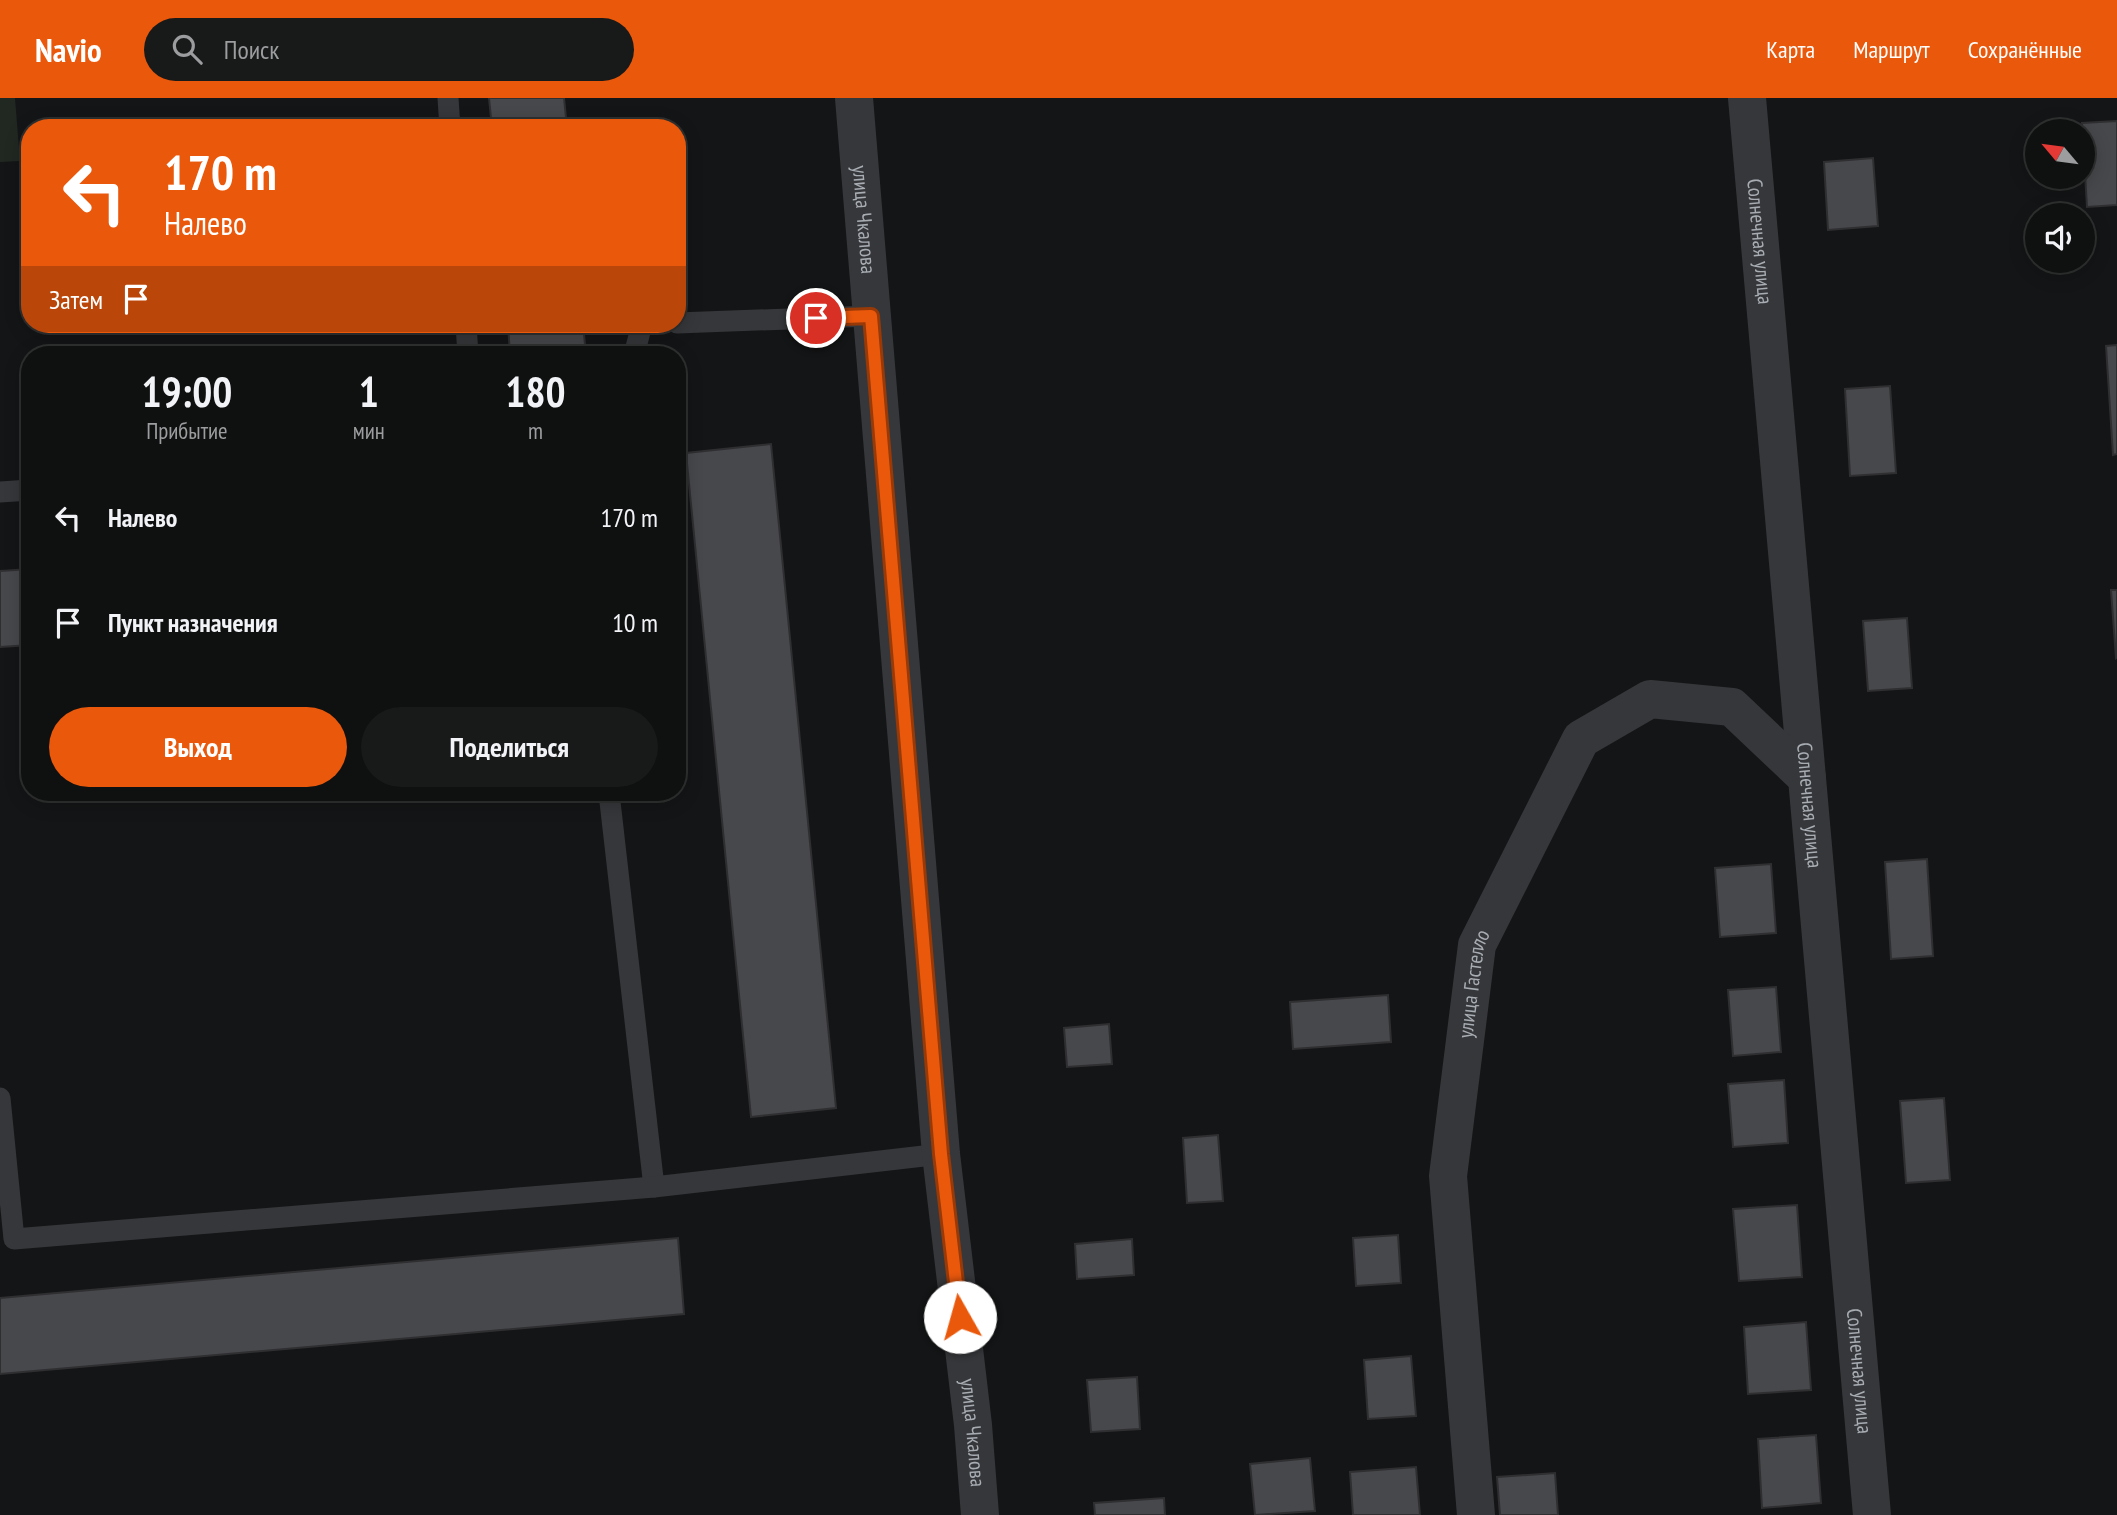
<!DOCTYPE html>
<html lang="ru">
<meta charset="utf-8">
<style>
:root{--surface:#0f1010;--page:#181919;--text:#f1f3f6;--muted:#9b9d9f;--line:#2f3030;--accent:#ea580c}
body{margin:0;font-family:"PT Sans Narrow",sans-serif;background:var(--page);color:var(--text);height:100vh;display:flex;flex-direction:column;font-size:26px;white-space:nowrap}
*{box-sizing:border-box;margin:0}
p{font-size:23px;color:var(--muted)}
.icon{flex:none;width:38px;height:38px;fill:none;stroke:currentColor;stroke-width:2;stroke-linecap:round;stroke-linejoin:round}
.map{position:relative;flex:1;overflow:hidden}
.side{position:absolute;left:21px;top:248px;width:665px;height:455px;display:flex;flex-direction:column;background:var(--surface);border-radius:28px;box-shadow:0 4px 18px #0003,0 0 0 2px var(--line)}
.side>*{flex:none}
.banner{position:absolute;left:21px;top:21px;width:665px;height:214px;border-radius:28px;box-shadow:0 4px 18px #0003,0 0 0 2px var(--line);background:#ea580c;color:#fff;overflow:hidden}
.needle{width:46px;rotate:299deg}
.tools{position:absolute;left:2025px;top:21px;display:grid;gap:14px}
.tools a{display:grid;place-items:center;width:70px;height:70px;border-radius:50%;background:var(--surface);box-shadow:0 4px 18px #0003,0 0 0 2px var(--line);font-size:35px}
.pin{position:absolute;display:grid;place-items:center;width:60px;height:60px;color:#fff;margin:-30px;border:4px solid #fff;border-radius:50%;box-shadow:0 2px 7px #0007}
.me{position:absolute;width:77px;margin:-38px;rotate:353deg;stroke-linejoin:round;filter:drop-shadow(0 0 5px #0008)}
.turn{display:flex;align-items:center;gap:24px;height:147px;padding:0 28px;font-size:32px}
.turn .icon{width:91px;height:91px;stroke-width:2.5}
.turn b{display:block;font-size:49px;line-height:60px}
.then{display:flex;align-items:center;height:66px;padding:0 28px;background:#0003;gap:14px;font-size:26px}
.eta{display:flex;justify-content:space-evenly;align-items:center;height:119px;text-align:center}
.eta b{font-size:42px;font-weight:700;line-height:49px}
.button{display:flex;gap:14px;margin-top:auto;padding:14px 28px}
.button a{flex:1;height:80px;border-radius:42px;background:var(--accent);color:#fff;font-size:28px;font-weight:700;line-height:80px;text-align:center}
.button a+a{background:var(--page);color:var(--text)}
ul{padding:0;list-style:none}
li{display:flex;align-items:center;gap:21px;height:105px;padding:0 28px}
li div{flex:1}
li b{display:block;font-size:26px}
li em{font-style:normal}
header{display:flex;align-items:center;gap:42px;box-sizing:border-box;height:98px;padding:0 35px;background:var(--accent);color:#fff}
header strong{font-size:33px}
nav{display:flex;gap:38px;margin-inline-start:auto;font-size:24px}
.search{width:490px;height:63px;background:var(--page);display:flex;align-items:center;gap:18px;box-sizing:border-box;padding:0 24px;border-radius:38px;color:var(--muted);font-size:26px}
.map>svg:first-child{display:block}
</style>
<header>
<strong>Navio</strong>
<div class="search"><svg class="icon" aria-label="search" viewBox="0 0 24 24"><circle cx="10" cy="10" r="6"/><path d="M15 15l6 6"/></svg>Поиск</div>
<nav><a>Карта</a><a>Маршрут</a><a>Сохранённые</a></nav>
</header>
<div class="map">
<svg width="2117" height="1417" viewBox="0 0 2117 1417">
<rect width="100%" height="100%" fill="#141516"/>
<path fill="#212822" d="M0,0H15L20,63L0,64Z"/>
<g fill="#47484b" stroke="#2f2f32" stroke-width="2">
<path d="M489,0H564L567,30H492Z"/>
<path d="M2117,23V107L2087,109L2082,25Z"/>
<path d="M1873,60L1878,128L1828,132L1824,64Z"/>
<path d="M508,226H583L586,257H510Z"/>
<path d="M2117,247V356L2113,357L2106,248Z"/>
<path d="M1890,288L1896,375L1850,378L1845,291Z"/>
<path d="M771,346L836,1010L751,1019L686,355Z"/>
<path d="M30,471V547L0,549V473Z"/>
<path d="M2111,492H2117V559L2116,560Z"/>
<path d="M1907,520L1912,590L1868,593L1863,523Z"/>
<path d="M1927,761L1933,858L1891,861L1885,764Z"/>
<path d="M1771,766L1776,835L1720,839L1715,770Z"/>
<path d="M1776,889L1781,954L1733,958L1728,892Z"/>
<path d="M1388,897L1391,944L1293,951L1290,904Z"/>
<path d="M1109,926L1112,966L1067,969L1064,930Z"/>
<path d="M1784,982L1788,1045L1733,1049L1728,986Z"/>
<path d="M1944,1000L1950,1082L1906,1085L1900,1003Z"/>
<path d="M1218,1037L1223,1103L1187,1105L1183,1040Z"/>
<path d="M1797,1107L1802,1179L1739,1183L1733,1111Z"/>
<path d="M1398,1137L1401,1185L1356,1188L1353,1140Z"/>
<path d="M678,1140L684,1216L0,1276V1200Z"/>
<path d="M1132,1141L1134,1177L1077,1181L1075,1146Z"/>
<path d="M1806,1224L1811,1292L1748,1296L1744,1229Z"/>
<path d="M1411,1258L1416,1318L1368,1321L1364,1262Z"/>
<path d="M1137,1279L1140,1331L1091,1334L1087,1282Z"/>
<path d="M1816,1337L1821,1405L1762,1410L1758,1341Z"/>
<path d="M1310,1360L1315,1413L1255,1417L1250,1366Z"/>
<path d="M1416,1369L1420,1417H1353L1350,1374Z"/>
<path d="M1555,1375L1558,1417H1500L1497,1379Z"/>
<path d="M1164,1400L1165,1417H1095L1094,1405Z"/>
</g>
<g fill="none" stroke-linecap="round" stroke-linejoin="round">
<g stroke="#36373a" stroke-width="21">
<path d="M448,0L450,30"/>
<path d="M677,225L871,218"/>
<path d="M466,226L468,257"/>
<path d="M634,257L642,226H655"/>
<path d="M0,394L30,392"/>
<path d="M609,695L654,1089"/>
<path d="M0,1000L14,1141L654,1089L941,1056"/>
</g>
<g stroke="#36373a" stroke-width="38">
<path id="s1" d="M854,0L941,1056L973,1327L980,1417"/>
<path id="s2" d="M1747,0L1872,1417"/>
<path id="s3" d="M1476,1417L1448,1078L1477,847L1581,641L1650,601L1732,609L1807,680"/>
</g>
</g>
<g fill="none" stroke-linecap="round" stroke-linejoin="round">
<g stroke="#983908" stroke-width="18">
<path id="route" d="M816,220L871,218L941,1056L960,1219"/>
</g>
<use href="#route" stroke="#ea580c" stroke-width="12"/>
</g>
<g text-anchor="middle" stroke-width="7" stroke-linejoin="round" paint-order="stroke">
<g font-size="21" fill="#a8adb4" stroke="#0f1011">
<text dy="7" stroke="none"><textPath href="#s1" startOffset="122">улица Чкалова</textPath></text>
<text dy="7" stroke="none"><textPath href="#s2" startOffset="144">Солнечная улица</textPath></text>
<text dy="7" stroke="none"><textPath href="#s2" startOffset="710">Солнечная улица</textPath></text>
<text dy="7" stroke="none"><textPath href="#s3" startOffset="534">улица Гастелло</textPath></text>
<text dy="7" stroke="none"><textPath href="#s2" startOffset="1278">Солнечная улица</textPath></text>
<text dy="7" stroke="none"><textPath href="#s1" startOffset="1340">улица Чкалова</textPath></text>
</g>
</g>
</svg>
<div class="tools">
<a><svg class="needle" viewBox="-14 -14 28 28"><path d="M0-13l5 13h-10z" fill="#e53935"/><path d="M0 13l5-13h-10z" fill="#9b9d9f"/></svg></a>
<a><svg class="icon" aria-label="sound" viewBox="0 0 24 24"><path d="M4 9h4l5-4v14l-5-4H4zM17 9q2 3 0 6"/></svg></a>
</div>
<div class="pin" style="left:816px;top:220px;background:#d93025"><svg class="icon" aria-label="arrive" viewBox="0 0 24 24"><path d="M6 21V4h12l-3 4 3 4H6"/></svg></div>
<svg class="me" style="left:960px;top:1219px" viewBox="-20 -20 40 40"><circle r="19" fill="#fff"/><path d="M0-13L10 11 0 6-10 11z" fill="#ea580c"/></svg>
<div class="banner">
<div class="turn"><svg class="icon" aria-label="left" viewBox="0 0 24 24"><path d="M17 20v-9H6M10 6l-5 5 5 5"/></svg><div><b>170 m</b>Налево</div></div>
<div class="then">Затем<svg class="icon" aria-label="arrive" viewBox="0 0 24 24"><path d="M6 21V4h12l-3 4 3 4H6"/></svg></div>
</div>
<section class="side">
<div class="eta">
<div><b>19:00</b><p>Прибытие</p></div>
<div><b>1</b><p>мин</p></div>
<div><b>180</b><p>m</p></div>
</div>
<ul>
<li><svg class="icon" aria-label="left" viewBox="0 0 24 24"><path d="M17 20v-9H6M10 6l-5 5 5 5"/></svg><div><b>Налево</b></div><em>170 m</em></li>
<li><svg class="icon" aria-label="arrive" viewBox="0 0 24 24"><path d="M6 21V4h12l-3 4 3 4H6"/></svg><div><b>Пункт назначения</b></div><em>10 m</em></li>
</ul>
<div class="button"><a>Выход</a><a>Поделиться</a></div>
</section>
</div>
